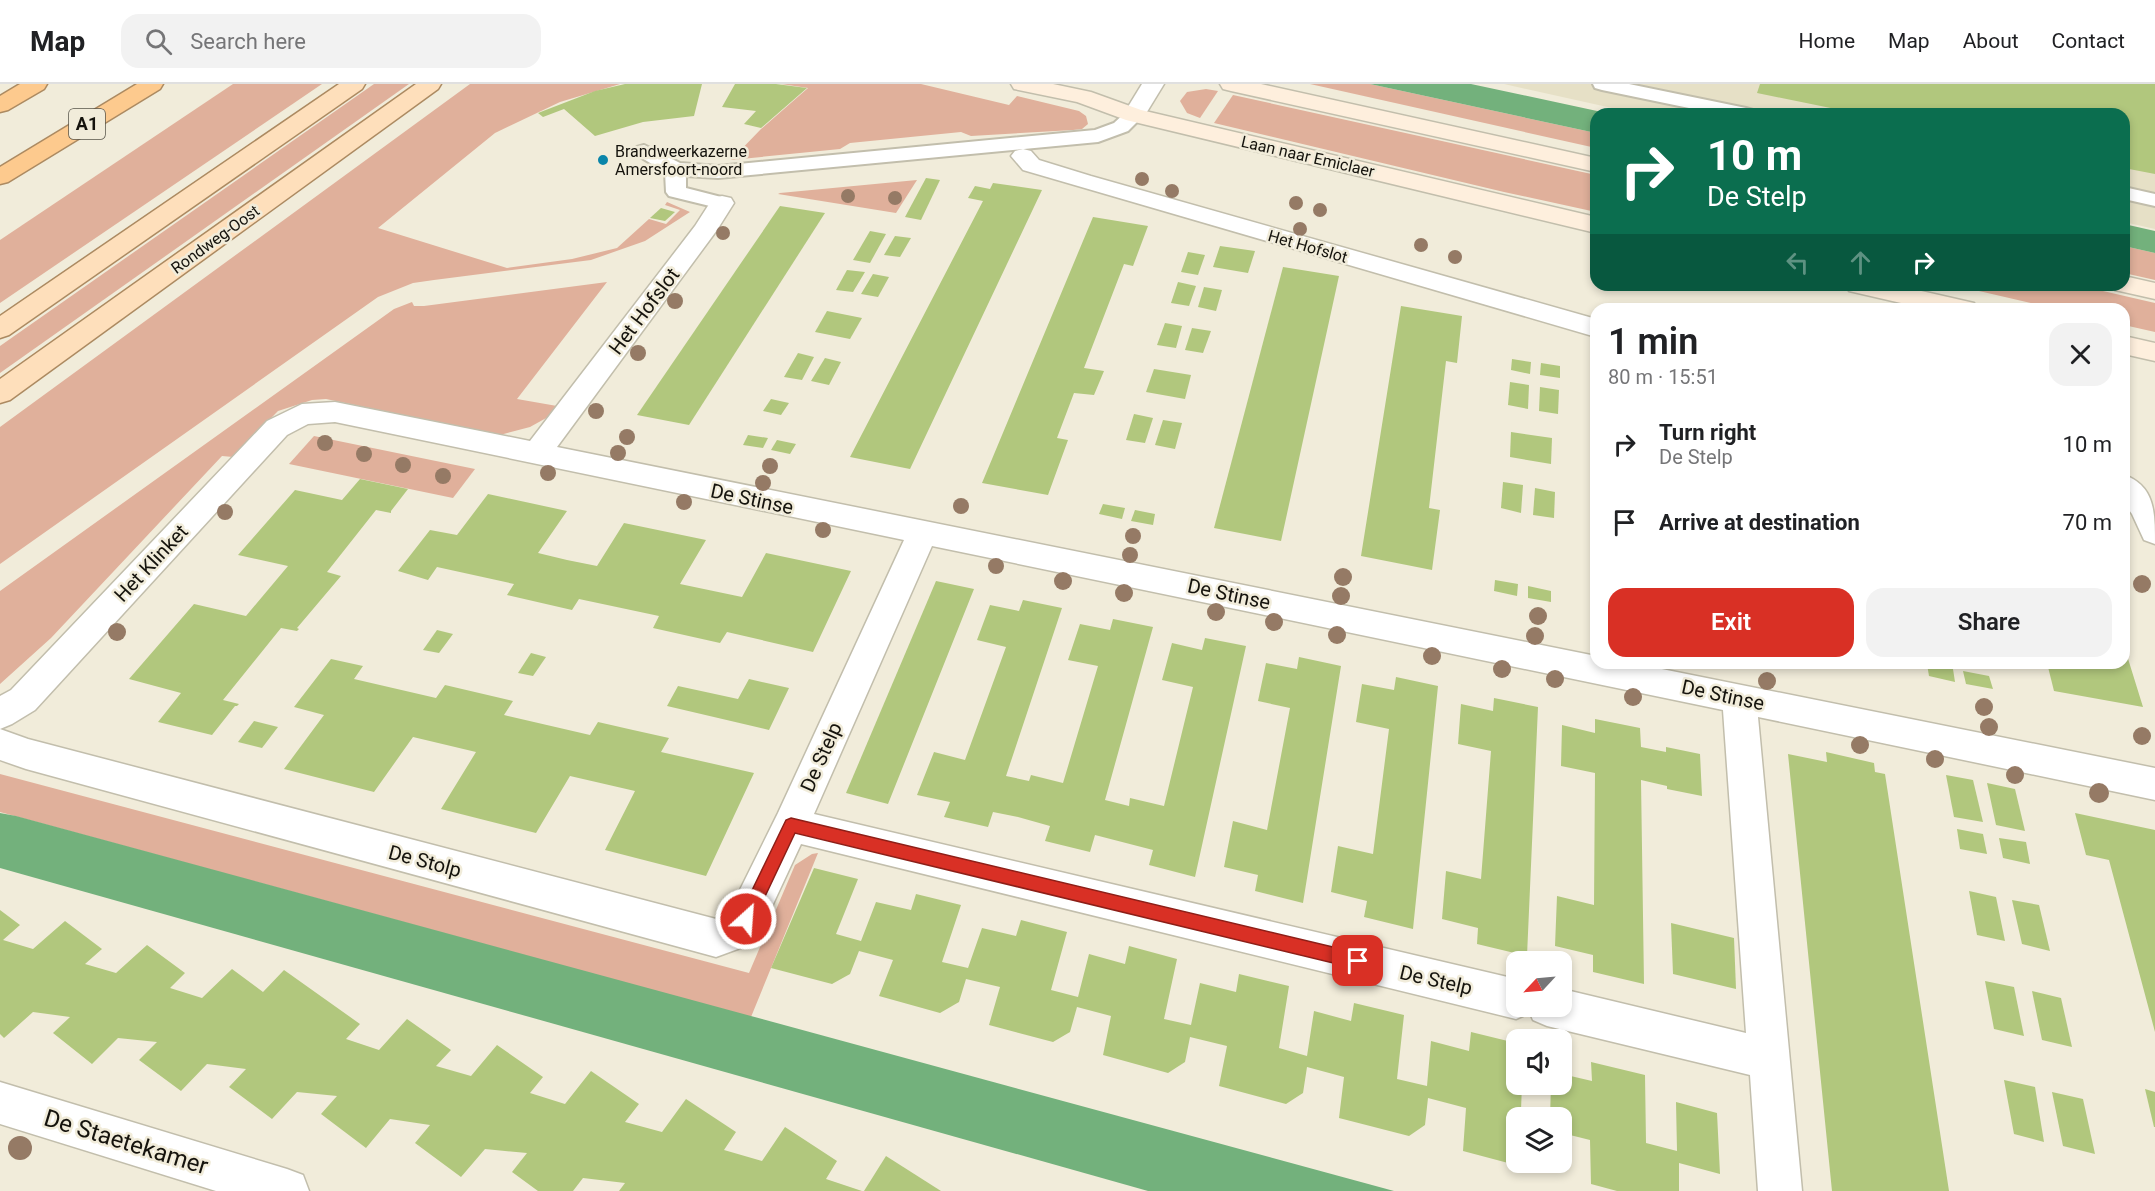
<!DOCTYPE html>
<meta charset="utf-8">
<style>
:root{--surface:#fff;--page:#f2f2f2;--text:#202124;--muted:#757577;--line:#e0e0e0;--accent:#d93025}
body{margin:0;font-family:Roboto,sans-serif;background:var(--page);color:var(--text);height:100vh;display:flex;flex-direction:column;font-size:22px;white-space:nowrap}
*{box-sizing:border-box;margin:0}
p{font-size:20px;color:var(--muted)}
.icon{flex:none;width:33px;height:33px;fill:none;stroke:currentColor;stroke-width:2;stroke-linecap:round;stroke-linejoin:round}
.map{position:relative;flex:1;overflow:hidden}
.drawer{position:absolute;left:1590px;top:219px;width:540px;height:366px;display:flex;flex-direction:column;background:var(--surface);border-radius:18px;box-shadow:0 3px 9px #0003}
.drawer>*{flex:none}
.hud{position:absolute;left:1590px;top:24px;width:540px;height:183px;border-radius:18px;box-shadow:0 3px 9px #0003;background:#0b6e4f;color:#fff;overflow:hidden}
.needle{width:39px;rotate:244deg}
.tools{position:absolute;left:1506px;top:867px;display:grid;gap:12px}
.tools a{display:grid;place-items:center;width:66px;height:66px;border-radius:12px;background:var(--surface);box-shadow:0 3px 9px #0003;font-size:30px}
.pin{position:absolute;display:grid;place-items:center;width:51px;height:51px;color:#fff;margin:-26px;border-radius:12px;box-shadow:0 3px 9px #0006}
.me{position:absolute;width:66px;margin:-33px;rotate:26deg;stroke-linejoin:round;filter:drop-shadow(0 0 4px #0008)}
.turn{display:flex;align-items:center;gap:21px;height:126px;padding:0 18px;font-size:27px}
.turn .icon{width:78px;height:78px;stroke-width:2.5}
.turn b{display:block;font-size:42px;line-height:51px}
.lanes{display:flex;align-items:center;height:57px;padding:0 18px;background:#0003;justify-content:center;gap:30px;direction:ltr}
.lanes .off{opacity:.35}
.round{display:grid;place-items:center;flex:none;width:63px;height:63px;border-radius:18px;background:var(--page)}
.headline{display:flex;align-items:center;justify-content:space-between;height:102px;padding:0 18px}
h1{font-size:36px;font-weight:600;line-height:45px}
.cta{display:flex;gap:12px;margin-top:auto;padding:12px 18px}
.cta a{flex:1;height:69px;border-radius:18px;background:var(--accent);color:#fff;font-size:24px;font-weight:600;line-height:69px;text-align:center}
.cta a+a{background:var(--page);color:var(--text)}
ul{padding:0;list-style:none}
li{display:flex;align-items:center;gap:18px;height:78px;padding:0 18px}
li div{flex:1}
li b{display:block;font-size:22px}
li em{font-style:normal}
header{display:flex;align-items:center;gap:36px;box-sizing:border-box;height:84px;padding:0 30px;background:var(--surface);border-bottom:2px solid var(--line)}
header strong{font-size:28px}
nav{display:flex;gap:33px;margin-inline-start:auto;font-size:21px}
.search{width:420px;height:54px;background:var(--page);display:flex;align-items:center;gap:15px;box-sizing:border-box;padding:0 21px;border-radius:18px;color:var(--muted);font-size:22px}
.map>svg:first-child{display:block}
</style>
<header>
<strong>Map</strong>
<div class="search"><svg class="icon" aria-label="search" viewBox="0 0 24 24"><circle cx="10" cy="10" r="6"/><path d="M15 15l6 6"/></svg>Search here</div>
<nav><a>Home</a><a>Map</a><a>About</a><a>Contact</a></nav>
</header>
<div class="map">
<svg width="2155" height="1107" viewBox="0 0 2155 1107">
<rect width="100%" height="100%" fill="#f1ecda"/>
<path fill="#e6e0c6" d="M1504,0H2155V145L2124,138V30H1639Z"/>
<g fill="#e0b09b">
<path d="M233,0H322L0,219V156Z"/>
<path d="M374,0H409L0,289V262Z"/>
<path d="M470,0H620L560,18L495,49L378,144L507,184L572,175L617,164L649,135L666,140L680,126L665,121L667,118L690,128L645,157L591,176L434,196L413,199L378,213L0,480V343Z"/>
<path d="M781,0H921L1009,21L1017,12L1079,27L1086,32L1088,40L1082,45L1073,46L971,52L961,48L850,59L840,65L731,76L761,45L808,4Z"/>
<path d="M1310,0H1370L1596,49V64Z"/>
<path d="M1206,5L1218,7L1200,34L1187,29L1180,17L1187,8Z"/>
<path d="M1233,11L1596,91V128L1504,108L1214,39Z"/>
<path d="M917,96L896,129L778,110L780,109Z"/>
<path d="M2124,162L2155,169V196L2124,189Z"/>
<path d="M607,198L517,315L557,322L548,333L530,343L500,351L326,315L312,316L278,327L233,373L222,372L51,554L0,600V507L394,225L412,218L414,222H424Z"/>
<path d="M1953,201H2077L2155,219V248L2124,241V225H2057Z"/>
<path d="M314,352L475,385L453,414L289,380Z"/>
<path d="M0,690L749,889L795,781L812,770L818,769L751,933L0,728Z"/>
</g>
<g fill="#73b17c">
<path d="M1370,0H1471L1611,30H1596V49Z"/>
<path d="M2124,140L2155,147V169L2124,162Z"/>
<path d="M0,729L16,732L1394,1107H1148L0,784Z"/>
</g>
<g fill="#b1c77d">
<path d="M625,0H702L694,32L643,38L595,52L564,25L543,33L538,29L595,7Z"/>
<path d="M735,0H776L807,4L761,44L744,40L756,27L722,23Z"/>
<path d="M1760,0H2155V90L2124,84V30H1860L1757,9Z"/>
<path d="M926,94L940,96L921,136L905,133Z"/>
<path d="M993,99L1042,106L910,385L850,373L983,117L968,114L975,102L990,105Z"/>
<path d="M780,122L825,129L689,341L637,331Z"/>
<path d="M661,124L675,128L665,137L650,134Z"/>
<path d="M1093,133L1148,142L1133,182L1124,180L1084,284L1104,287L1094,311L1074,309L1057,354L1068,356L1048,411L982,399Z"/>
<path d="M870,147L886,150L870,179L853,176Z"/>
<path d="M895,152L911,154L900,173L884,171Z"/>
<path d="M1220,162L1255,167L1248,189L1213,183Z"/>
<path d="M1188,168L1205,171L1198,191L1181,188Z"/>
<path d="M1283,183L1339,192L1281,457L1214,444Z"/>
<path d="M847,186L865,188L853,208L836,206Z"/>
<path d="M873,190L889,193L878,213L861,210Z"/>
<path d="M1178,198L1196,202L1189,222L1171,219Z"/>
<path d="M1204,203L1222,206L1216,227L1198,223Z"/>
<path d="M1401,222L1462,232L1457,279L1446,277L1429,424L1440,426L1432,486L1361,472Z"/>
<path d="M827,227L862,234L850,255L815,248Z"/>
<path d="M1165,239L1182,242L1176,264L1157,261Z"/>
<path d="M1192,244L1211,247L1203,269L1185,266Z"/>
<path d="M798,269L814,273L802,296L784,293Z"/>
<path d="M825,274L841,278L829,301L811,297Z"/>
<path d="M1512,275L1531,278L1530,290L1511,286Z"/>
<path d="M1541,279L1560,282V294L1540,291Z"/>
<path d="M1154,285L1191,291L1185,315L1146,308Z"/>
<path d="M1510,298L1529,301L1528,325L1508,321Z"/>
<path d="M1540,303L1559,306L1558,330L1539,327Z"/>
<path d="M771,315L789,319L781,331L763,327Z"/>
<path d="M1134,330L1153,334L1145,359L1126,356Z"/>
<path d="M1163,336L1182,339L1175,365L1155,361Z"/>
<path d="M1511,348L1552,354L1551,380L1510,373Z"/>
<path d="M748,351L768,354L763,364L743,361Z"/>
<path d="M777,356L796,360L790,370L771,366Z"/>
<path d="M360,395L408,405L391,427V429L376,426L327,488L341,492L297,544L299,545L297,547L281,544L223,616L239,620L237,622H235L212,651L158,638L181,609L129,595L194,520L246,532L288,482L238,471L295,406L342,416Z"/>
<path d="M1503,398L1523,401L1521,429L1501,424Z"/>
<path d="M1535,404L1555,408L1554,434L1533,431Z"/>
<path d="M488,410L567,427L538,469L567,476L597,482L624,439L706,456L680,500L742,513L766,469L851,487L813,568L727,548L720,559L653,544L659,532L579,515L572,526L507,511L514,500L437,483L428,496L398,487L430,446L457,451Z"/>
<path d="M1103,420L1125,424L1122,435L1099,430Z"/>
<path d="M1135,426L1155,430L1153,441L1131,437Z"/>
<path d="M1495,496L1518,500L1517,512L1494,507Z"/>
<path d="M936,497L974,505L888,720L846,709Z"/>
<path d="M1528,502L1551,507V518L1528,514Z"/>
<path d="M1023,516L1062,524L1006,692L1029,697L1031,691L1063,699L1098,582L1068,576L1080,540L1110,546L1113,535L1153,543L1105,716L1129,722L1130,714L1164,722L1193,603L1162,596L1172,559L1202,566L1205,554L1246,562L1195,793L1149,781L1153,766L1095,751L1090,768L1045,757L1050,742L1018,733L993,728L988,743L944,733L950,718L917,711L934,668L965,676L1006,563L977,556L990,521L1019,527Z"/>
<path d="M437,546L453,550L439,569L423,566Z"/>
<path d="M2125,565L2143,623L2054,607L2047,579H2124Z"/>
<path d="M531,569L546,573L533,592L518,589Z"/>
<path d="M1299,573L1341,582L1303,819L1255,807L1258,791L1224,783L1233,737L1267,746L1290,624L1258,617L1266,579L1297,585Z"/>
<path d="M331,575L363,582L354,595L436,614L445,601L513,617L504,631L590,651L598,638L633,646L669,654L661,668L754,689L706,792L605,766L635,707L570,692L536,749L441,725L476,668L413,653L374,708L284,685L324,631L294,623Z"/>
<path d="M1927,580L1953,585L1955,598L1929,592Z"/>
<path d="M1963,587L1989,592L1993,605L1966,600Z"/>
<path d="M1396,593L1438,602L1413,845L1364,833L1367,817L1331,808L1338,762L1373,770L1389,645L1356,638L1362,600L1394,606Z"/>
<path d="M749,595L789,604L769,646L667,622L678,602L738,615Z"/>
<path d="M1494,614L1538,623L1527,872L1477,860L1478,844L1442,835L1446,787L1481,795L1491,667L1458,660L1461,620L1493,627Z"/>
<path d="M1595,635L1640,644L1641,663L1666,668V663L1700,670L1702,712L1667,705V702L1641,696L1644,900L1593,888V871L1555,862L1557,812L1594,821L1595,689L1561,682L1562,641L1595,649Z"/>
<path d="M254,637L278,643L262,664L238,658Z"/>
<path d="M1826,668L1874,679L1875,688L1885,690L1949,1107H1832L1788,670L1827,678Z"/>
<path d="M1946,691L1973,696L1983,738L1954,733Z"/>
<path d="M1987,699L2015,705L2025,747L1996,741Z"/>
<path d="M2075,729L2155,746V948L2109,776L2086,771Z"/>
<path d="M1957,745L1983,750L1987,770L1960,765Z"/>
<path d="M1999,754L2026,758L2030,780L2003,774Z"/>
<path d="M814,784L858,795L836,850L861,857L876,818L911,826L916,810L961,821L942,878L968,884L982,844L1016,852L1021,836L1067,848L1051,906L1078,913L1089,870L1125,880L1129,862L1177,875L1164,935L1191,941L1200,899L1236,908L1239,890L1289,902L1279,964L1307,972L1314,927L1351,937L1354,919L1404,931L1397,995L1427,1002L1431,957L1469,967L1471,948L1516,959V1000H1522L1521,1026L1545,1033L1516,1034V1078H1544L1534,1086L1463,1067L1466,1024L1428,1014L1425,1041L1409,1052L1339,1034L1344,993L1307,983L1303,1009L1286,1020L1219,1002L1227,962L1190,953L1185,978L1168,989L1103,971L1111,932L1077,923L1070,948L1053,958L989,941L1000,903L966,895L959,918L940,929L879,912L893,876L859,867L850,890L832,900L771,884Z"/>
<path d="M1969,807L1996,813L2005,857L1977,851Z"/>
<path d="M2012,816L2039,821L2050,867L2022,860Z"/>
<path d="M0,826L20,841L3,856L33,865L65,837L102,865L85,880L116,889L147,861L185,889L170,904L202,914L232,885L263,908L284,886L360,940L346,955L379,966L407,935L451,966L436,982L471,992L497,961L543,993L530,1009L565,1020L591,987L639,1020L625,1038L662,1048L686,1015L736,1048L724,1066L762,1077L785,1043L837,1077L826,1095L862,1107H619L625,1099L583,1094L573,1107H538L512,1088L527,1069L485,1065L461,1093L415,1059L430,1041L390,1035L366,1064L321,1030L337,1012L297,1008L272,1035L229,1003L246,985L207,980L181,1007L139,976L157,958L118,954L92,980L53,949L70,933L33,928L4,954L0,950Z"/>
<path d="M1671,839L1734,854L1736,905L1673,890Z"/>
<path d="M1985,897L2014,903L2024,952L1994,945Z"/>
<path d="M2032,907L2061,914L2072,963L2042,956Z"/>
<path d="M1591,978L1645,991L1646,1059L1677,1067L1676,1018L1717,1029L1720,1090L1679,1079V1107H1617L1591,1100L1590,1056L1562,1049V1034H1550L1551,1000H1562V990L1592,997Z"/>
<path d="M2004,996L2035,1003L2044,1058L2014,1050Z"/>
<path d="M2145,1005L2155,1008V1043H2154Z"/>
<path d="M2052,1008L2083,1015L2095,1070L2063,1062Z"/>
<path d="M886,1072L941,1107H864Z"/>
</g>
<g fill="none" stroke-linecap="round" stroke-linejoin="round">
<g stroke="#c2beac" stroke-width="4">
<g id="service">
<path d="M1593,0H1629L1746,24L1753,26L1756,30H1718L1602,6L1595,4Z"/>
<path d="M1134,25L1141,27L1144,31L1128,47L1098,58L718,94L686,92V104L729,115L733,119L729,123L722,125L669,112L666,108L665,88L637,71L634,67L637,63L644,61L680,79L718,82L1095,46L1114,39L1127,27Z"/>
<path d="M2124,103L2155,110V122L2124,115Z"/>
</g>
</g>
<g stroke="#c2beac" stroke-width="3">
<g id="minor">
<path d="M1142,0H1164L1142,36L1134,38L1126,36L1123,31Z"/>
<path d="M1023,65L1031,67L1039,76L1091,92L1596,235V253L1023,86L1011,72L1015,67Z"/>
<path d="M722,112L731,114L734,119L717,146L557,363L1596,572V579H1632L2155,684V716L1758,633L1802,1107H1758L1750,991L1547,942L1533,936L1530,929L1516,935L801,760L760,848L746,862L716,873L26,685L0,676V645L28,655L716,835L732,822L778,729L904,456L335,338L308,340L287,351L35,626L12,640L0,645V612L11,606L267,337L302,320L335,318L530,357L695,142L713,114ZM932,462L1723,626L1746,949L1562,905V922H1516V895L814,730Z"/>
<path d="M2124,391C2155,402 2155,428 2155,460L2144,456L2132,430L2124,419Z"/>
<path d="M0,998L287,1085L303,1091L309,1107H216L0,1040Z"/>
</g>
</g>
<g stroke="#c2beac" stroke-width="3">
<g id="secondary">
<path d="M1011,0H1053L1091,8L1141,26L1596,133V149L1126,36L1077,18L1014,5Z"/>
<path d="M1220,0H1261L1596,74V88L1231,7L1223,5Z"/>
<path d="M2124,192L2155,199V215L2115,206L2112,201H2124Z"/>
<path d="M1845,201H1895L1974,219L1978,225H1927L1849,207Z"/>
<path d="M2124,252L2155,259V277L2124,270Z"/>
</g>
</g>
<g stroke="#ac8a61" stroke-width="3">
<g id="primary">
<path d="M339,0H365L362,5L9,251L0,254V232Z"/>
<path d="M416,0H441L438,5L10,316L0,319V295Z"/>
</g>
</g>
<g stroke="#ac8a61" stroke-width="3">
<g id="motorway">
<path d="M20,0H47L44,5L8,26L0,28V12Z"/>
<path d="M137,0H163L160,5L8,98L0,100V83Z"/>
</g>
</g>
<use href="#service" fill="#fff" fill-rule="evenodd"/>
<use href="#minor" fill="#fff" fill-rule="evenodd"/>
<use href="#secondary" fill="#feefdd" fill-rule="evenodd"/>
<use href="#primary" fill="#fedfbb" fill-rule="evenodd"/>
<use href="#motorway" fill="#fdca8e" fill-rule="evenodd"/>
</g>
<g fill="#957a65">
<circle cx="1142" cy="95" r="7"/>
<circle cx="1172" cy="107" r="7"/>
<circle cx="848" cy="112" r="7"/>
<circle cx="895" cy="114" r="7"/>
<circle cx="1296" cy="119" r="7"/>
<circle cx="1320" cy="126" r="7"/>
<circle cx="1300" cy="145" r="7"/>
<circle cx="723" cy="149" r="7"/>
<circle cx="1421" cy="161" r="7"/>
<circle cx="1455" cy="173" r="7"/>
<circle cx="675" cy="217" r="8"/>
<circle cx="638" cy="269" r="8"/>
<circle cx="596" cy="327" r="8"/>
<circle cx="627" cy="353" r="8"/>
<circle cx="325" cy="359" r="8"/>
<circle cx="618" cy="369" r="8"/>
<circle cx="364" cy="370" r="8"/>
<circle cx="403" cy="381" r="8"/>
<circle cx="770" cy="382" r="8"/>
<circle cx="548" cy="389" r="8"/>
<circle cx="443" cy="392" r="8"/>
<circle cx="763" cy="399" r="8"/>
<circle cx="684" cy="418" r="8"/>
<circle cx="961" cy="422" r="8"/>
<circle cx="225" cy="428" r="8"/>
<circle cx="823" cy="446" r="8"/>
<circle cx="1133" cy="452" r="8"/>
<circle cx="1130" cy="471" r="8"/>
<circle cx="996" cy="482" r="8"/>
<circle cx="1343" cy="493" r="9"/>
<circle cx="1063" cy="497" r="9"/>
<circle cx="2142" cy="500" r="9"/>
<circle cx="1124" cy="509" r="9"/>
<circle cx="1341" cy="512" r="9"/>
<circle cx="1216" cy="528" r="9"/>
<circle cx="1538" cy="532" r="9"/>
<circle cx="1274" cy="538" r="9"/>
<circle cx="117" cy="548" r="9"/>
<circle cx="1337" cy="551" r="9"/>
<circle cx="1535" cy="552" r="9"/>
<circle cx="1432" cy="572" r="9"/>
<circle cx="1502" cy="585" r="9"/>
<circle cx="1555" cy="595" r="9"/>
<circle cx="1767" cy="597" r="9"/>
<circle cx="1633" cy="613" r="9"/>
<circle cx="1984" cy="623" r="9"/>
<circle cx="1989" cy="643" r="9"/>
<circle cx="2142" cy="652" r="9"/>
<circle cx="1860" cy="661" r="9"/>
<circle cx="1935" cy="675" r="9"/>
<circle cx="2015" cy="691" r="9"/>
<circle cx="2099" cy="709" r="10"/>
<circle cx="20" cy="1064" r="12"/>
</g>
<path fill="#d93025" stroke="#8d1f18" stroke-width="1.5" d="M791,734L1358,869L1364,872L1366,877L1364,883L1358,885L795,749L752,840L746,842L741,840L738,835L741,829L786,736Z"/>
<circle fill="#0a85a9" stroke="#f1ecda" stroke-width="2" cx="603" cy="76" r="6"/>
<g text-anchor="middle" stroke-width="5" stroke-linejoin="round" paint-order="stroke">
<g font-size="16" fill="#15130d" stroke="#f1ecda" text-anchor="start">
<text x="615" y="73">Brandweerkazerne<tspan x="615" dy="18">Amersfoort-noord</tspan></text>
</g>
<g font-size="16" fill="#15130d" stroke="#f1ecda">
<text transform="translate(1308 72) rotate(13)" y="6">Laan naar Emiclaer</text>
<text transform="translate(215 155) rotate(-36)" y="6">Rondweg-Oost</text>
<text transform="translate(1308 162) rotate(16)" y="6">Het Hofslot</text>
</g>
<rect fill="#f1ecda" stroke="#57544a" stroke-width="1.5" x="69" y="25" width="36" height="30" rx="4.5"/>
<g font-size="18" font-weight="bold" fill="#15130d">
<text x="87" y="46">A1</text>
</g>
<g font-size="20" fill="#15130d" stroke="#f1ecda">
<text transform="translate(644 227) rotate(-53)" y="7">Het Hofslot</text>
<text transform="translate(752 415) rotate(12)" y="7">De Stinse</text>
<text transform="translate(151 479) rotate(-47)" y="7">Het Klinket</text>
<text transform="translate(1229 510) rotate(12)" y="7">De Stinse</text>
<text transform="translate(1723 611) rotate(12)" y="7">De Stinse</text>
<text transform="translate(821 673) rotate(-66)" y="7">De Stelp</text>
<text transform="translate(425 777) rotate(15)" y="7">De Stolp</text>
<text transform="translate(1436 896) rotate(13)" y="7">De Stelp</text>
</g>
<g font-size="24" fill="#15130d" stroke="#f1ecda">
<text transform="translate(126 1058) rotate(17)" y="8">De Staetekamer</text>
</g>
</g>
</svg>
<div class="tools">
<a><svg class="needle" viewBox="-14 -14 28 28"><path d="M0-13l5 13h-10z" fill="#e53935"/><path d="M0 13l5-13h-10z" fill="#757577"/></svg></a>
<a><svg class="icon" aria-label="sound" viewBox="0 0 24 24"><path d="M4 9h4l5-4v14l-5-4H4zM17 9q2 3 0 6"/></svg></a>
<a><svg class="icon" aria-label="layers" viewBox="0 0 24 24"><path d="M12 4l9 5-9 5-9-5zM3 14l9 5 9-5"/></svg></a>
</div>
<div class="pin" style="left:1358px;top:877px;background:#d93025"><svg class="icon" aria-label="arrive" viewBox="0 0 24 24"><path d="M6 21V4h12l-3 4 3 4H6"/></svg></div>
<svg class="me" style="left:746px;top:835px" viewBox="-20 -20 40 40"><circle r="17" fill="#d93025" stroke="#fff" stroke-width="3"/><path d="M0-11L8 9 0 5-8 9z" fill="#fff"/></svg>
<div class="hud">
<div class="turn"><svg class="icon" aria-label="right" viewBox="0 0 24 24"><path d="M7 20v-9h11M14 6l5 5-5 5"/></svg><div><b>10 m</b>De Stelp</div></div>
<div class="lanes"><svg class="icon off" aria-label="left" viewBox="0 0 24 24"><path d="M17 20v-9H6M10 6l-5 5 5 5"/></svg><svg class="icon off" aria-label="ahead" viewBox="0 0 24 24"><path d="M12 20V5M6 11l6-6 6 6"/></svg><svg class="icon" aria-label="right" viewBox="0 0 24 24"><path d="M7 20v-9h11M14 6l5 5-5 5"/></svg></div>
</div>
<section class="drawer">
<div class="headline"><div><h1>1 min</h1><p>80 m · 15:51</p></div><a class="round"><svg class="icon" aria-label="close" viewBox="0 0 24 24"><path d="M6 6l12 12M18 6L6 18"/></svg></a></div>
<ul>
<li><svg class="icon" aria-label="right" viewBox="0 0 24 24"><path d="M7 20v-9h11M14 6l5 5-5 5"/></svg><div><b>Turn right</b><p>De Stelp</p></div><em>10 m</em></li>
<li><svg class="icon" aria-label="arrive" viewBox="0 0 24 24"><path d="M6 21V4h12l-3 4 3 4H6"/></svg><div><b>Arrive at destination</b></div><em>70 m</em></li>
</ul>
<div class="cta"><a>Exit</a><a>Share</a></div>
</section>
</div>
